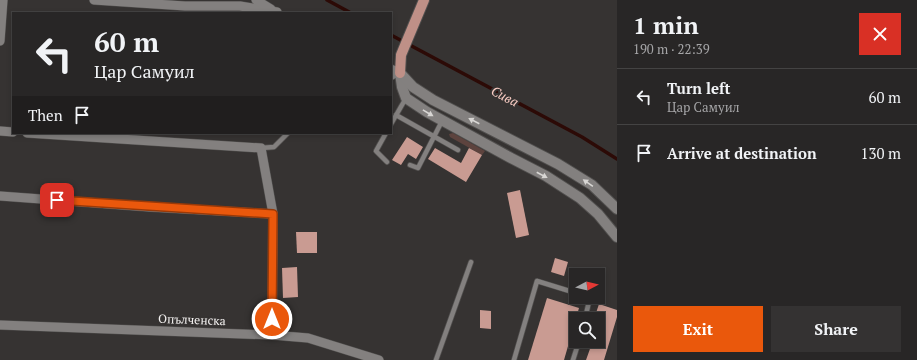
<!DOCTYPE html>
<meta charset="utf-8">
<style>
:root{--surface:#282626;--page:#343232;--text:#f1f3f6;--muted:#a5a5a7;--line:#444343;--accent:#ea580c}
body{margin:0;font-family:"PT Serif",serif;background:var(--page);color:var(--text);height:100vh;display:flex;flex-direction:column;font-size:15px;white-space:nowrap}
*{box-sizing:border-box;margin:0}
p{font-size:13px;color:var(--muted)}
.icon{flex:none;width:22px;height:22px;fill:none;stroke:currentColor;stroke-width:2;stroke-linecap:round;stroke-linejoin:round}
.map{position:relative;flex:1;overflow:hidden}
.sheet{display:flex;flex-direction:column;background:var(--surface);width:300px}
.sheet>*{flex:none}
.hud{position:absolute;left:12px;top:12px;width:380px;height:122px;border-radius:0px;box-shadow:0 2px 6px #0003,0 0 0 1px var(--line);background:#282626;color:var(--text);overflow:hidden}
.needle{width:26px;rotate:83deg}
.buttons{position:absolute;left:569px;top:268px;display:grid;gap:8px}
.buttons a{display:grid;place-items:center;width:36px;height:36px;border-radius:0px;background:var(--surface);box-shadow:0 2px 6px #0003,0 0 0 1px var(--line);font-size:20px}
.pin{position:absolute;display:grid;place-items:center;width:34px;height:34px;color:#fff;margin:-17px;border-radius:8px;box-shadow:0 2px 6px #0006}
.me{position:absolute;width:44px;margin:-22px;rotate:0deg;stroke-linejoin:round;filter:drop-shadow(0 0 3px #0008)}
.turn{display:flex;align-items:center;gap:14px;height:84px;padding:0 16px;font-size:18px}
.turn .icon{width:52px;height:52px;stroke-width:2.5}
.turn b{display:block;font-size:28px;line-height:34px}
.then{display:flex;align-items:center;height:38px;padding:0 16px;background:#0003;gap:8px;font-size:15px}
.round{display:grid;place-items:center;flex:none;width:42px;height:42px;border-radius:0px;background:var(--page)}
.summary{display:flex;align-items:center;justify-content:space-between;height:68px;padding:0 16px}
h1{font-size:24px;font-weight:600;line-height:30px}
.primary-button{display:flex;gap:8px;margin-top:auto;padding:8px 16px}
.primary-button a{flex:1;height:46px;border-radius:0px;background:var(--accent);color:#fff;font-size:16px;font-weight:600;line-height:46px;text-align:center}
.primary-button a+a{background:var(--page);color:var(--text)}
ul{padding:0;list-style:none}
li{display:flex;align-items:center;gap:12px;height:56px;padding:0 16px;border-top:1px solid var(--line)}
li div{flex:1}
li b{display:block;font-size:15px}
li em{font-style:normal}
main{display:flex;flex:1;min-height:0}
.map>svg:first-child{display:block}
</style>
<main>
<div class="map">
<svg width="617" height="360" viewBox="0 0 617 360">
<rect width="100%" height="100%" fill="#363332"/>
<path fill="#5d433e" d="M453,133L485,151L482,155L450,137L449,134Z"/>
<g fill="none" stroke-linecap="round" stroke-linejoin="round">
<g stroke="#2c0a06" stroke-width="3.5">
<path d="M327,0L351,13"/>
<path d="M391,35L582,137L617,159"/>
</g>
</g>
<g fill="#c99b92">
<path d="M407,137L423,147L416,159L408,154L401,165L392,160Z"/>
<path d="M435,148L461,163L469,148L482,155L466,182L428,159Z"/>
<path d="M520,190L529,235L516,238L507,193Z"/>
<path d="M296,232H317V253H297Z"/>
<path d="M555,258L568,262L564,276L551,272Z"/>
<path d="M297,267L298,297L283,298L282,268Z"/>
<path d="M547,298L579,308L564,360H528Z"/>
<path d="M599,304L617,310V317L604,360H586L591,346L598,349V319H594Z"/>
<path d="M480,310L491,311V329L480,328Z"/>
</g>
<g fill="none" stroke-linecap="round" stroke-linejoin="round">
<g stroke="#514f4e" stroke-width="6">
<g id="service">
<path d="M391,78L400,73"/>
<path d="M396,115L458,150"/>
<path d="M391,124L406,98"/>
<path d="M386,133L376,151L387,162"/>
<path d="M261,148L274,147L288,133"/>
<path d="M410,165L418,168L442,121"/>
<path d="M585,319L590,297"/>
<path d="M436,360L471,262"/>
<path d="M514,360L537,281L576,293"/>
<path d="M573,360L579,341"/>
</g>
</g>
<g stroke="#514f4e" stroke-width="10">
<g id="minor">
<path d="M94,0L185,6H240L277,12"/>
<path d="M256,0L271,9"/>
<path d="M0,41L3,0"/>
<path d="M391,69L400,73"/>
<path d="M0,131L13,132"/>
<path d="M27,133L261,148L273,214L272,335"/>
<path d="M0,196L150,207L273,214"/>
<path d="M0,325L272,335L308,338L379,360"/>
</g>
</g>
<g stroke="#514f4e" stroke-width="12">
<g id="tertiary">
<path d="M400,73L402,87L406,98L427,112L511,158L546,176L580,198L598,214L617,237"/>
<path d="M400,73L413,87L433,100L558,164L592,185L617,209"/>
</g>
</g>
<g stroke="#514f4e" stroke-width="12">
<path id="primary" d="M400,73L401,55L424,0"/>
</g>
<use href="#service" stroke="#83807f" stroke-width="4.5"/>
<use href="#minor" stroke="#83807f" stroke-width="9"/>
<use href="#tertiary" stroke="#83807f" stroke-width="10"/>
<use href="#primary" stroke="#bf9087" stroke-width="10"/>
</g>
<defs><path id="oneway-solid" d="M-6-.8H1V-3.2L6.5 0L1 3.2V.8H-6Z"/></defs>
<g fill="#d8d6d4">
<use href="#oneway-solid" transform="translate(428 113) rotate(31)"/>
<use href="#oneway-solid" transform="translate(474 121) rotate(-153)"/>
<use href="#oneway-solid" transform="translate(542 175) rotate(28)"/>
<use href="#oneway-solid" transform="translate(588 183) rotate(-145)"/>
</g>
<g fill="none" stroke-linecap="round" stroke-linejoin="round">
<g stroke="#983908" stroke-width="10">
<path id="route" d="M57,200L273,214L272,319"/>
</g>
<use href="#route" stroke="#ea580c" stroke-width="7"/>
</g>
<g text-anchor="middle" stroke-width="4" stroke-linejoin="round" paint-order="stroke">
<g font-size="12" fill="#f4f2f1" stroke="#363332">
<text transform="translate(192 320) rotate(2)" y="4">Опълченска</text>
</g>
<g font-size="13" font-style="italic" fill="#facdc4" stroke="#363332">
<text transform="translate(505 96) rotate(28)" y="5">Сива</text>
</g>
</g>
</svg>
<div class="buttons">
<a><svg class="needle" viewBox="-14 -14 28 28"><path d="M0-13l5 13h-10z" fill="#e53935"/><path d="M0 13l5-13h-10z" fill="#a5a5a7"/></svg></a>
<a><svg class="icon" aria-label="search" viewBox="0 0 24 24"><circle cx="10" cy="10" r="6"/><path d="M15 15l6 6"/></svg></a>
</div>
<div class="pin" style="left:57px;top:200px;background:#d93025"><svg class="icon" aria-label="arrive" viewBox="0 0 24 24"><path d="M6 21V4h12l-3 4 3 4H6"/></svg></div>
<svg class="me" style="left:272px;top:319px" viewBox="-20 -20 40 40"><circle r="17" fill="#ea580c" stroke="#fff" stroke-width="3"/><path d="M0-11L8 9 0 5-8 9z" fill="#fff"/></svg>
<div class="hud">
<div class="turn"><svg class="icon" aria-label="left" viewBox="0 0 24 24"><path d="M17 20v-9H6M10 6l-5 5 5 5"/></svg><div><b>60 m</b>Цар Самуил</div></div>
<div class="then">Then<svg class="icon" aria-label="arrive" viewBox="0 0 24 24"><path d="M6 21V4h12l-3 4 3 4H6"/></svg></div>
</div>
</div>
<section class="sheet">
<div class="summary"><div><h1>1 min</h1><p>190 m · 22:39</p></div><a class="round" style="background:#d93025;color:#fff"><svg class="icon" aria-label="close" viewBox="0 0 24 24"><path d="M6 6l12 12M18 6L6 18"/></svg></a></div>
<ul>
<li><svg class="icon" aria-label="left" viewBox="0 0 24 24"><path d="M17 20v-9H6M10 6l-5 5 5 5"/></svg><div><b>Turn left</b><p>Цар Самуил</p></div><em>60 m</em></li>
<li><svg class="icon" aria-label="arrive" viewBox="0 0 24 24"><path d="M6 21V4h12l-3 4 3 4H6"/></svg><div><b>Arrive at destination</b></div><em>130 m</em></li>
</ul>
<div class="primary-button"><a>Exit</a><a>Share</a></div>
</section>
</main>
